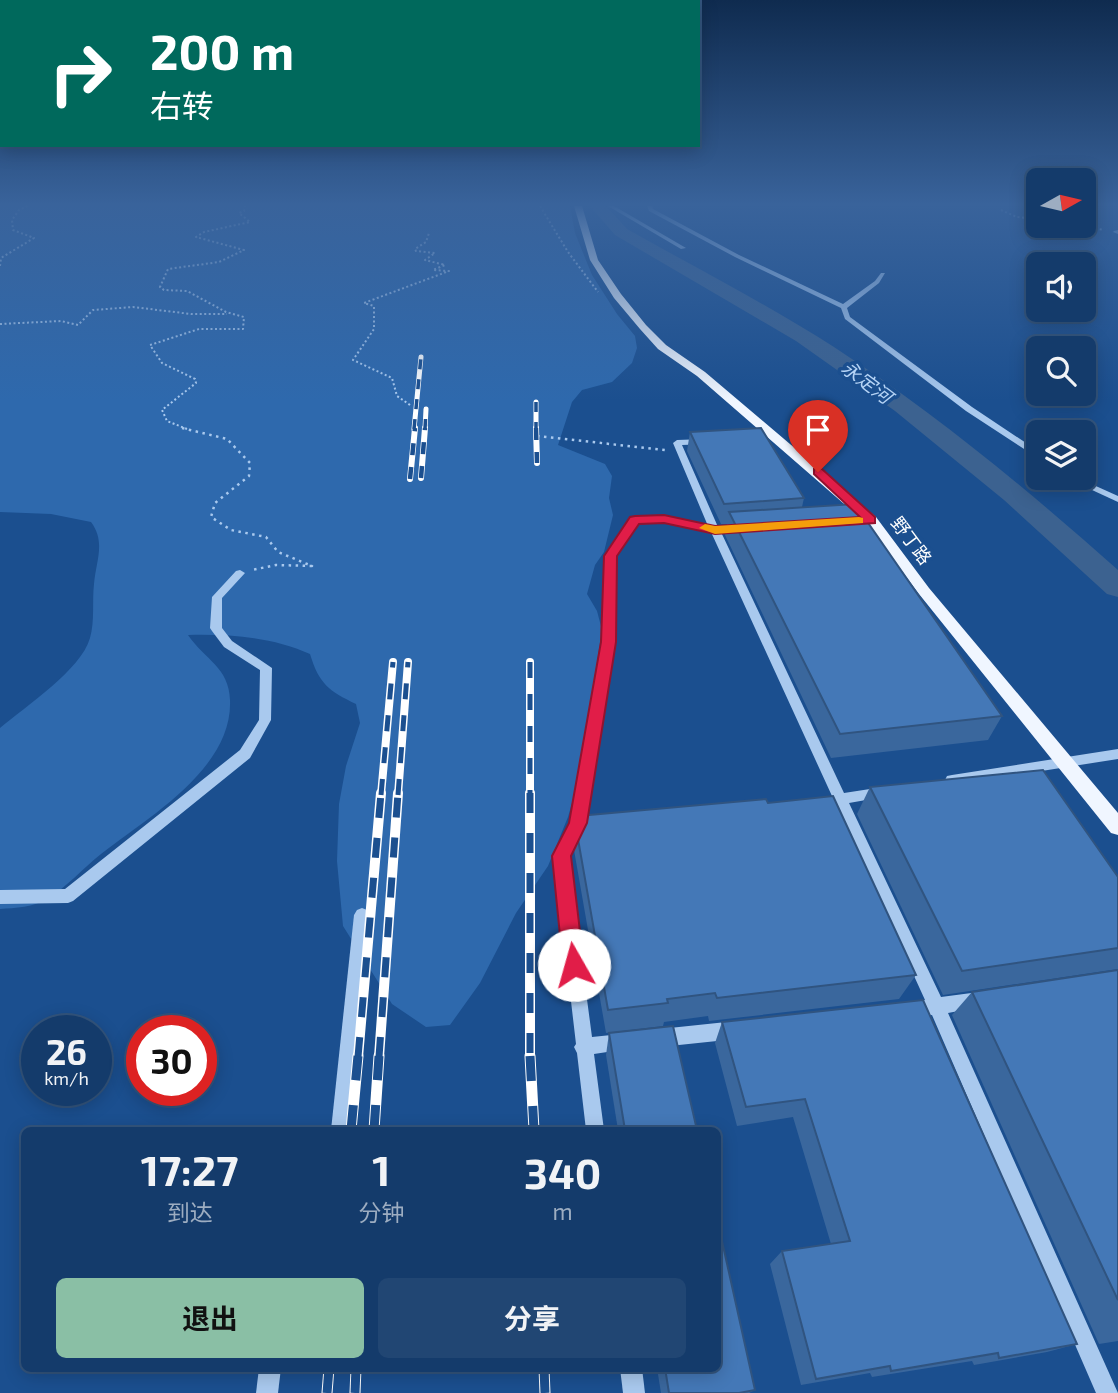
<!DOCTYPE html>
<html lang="zh">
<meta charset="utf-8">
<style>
:root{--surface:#143b6b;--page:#214673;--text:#f1f3f6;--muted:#9dadc1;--line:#33557e;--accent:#8abfa5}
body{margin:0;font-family:"Exo 2","Noto Sans SC",sans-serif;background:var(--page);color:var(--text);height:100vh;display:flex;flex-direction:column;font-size:26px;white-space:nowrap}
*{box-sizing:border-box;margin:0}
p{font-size:23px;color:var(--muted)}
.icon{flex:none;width:38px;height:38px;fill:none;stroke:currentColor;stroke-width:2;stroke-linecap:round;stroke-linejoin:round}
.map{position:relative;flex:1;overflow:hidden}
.panel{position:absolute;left:21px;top:1127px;width:700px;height:245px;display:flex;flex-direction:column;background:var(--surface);border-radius:10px;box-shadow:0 4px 18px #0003,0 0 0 2px var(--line)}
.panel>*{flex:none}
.hud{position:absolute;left:0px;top:0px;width:700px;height:147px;box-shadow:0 4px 18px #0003,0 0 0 2px var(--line);background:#00695c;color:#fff;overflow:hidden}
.needle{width:46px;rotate:82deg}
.controls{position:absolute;left:1026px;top:168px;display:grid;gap:14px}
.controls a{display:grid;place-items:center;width:70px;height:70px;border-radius:10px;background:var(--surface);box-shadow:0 4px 18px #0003,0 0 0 2px var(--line);font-size:35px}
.speed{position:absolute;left:21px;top:1015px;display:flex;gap:14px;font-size:35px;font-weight:700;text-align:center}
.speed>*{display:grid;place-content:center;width:91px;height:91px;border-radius:50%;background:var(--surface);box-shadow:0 4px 18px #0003,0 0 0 2px var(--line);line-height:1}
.speed small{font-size:18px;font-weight:400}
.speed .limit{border:10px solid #d22;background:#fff;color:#111}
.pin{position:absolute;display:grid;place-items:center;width:60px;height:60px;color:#fff;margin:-72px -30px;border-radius:50% 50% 50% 0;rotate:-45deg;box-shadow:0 0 7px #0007}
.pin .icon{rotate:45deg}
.me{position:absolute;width:77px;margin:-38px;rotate:353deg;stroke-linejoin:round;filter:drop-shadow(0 0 5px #0008)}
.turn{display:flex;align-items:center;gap:24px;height:147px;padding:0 35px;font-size:32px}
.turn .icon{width:91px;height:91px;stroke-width:2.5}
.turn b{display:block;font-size:49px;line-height:60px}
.eta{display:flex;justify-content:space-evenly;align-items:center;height:119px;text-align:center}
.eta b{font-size:42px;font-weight:700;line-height:49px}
.cta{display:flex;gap:14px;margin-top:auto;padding:14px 35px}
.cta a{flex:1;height:80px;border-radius:10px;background:var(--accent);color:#111;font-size:28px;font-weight:700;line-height:80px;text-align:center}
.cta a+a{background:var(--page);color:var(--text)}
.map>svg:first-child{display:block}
</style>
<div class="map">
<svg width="1118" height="1393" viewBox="0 0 1118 1393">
<rect width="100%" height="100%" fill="#1b4f8f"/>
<path fill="#2e69ad" d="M0,206H570L575,233L592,275L617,314L635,336L637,348L632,363L612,382L582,390L572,402L558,445L605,464L612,476L609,498L613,515L604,552L595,565L587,594L597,611L602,630L578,782L568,817L548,866L516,913L480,983L450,1025L426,1027L392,1004L343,926L337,861L339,804L346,766L360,723L356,704C329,691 319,684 310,654C272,637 230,634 188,635C205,660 229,667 230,700C233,769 147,818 101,854C83,868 66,888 47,899C34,907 15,908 0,909V728C26,706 81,670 90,638C95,621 92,601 94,584C96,561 106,542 91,522L51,514L0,512Z"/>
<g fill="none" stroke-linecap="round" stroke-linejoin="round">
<path fill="#3c6290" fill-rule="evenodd" d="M590,206H606L627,229C696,268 767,304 834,347C935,413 1028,490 1118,570V597L1107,594L1004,500L895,411L796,341L615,235Z"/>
<g stroke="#a9c9ee" stroke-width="2" stroke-dasharray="2 2.5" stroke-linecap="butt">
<path d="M540,206L568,252L598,292"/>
<path d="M1001,210L1017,217L1038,219"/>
<path d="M1082,226L1104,230"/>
<path d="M0,266L1,258L34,238L13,230L12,220L19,210L27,206"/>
<path d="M0,324L61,321L78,325L93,310L133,307L191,314H227"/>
<path d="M410,405L397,396L392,378L353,360L374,329V306L364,303L449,271L433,270L445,265L425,260L435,253L416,251L415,249L426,242L429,233"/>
<path d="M187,429L167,421L162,410L196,383L195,379L162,363L150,345L199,329H243L244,317L226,312L187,291L164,290L160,287L168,269L219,262L244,250L196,237L204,232L250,222L239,213L244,211L245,206"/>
</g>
<g stroke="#a9c9ee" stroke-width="2.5" stroke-dasharray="2.5 4.5" stroke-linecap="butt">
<path d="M182,428L227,439L250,463L249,476L215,503L211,517L231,530L266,537L278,552L312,566L276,565L252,570"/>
<path d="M537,436L665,450"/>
</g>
<g fill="#a9c9ee" fill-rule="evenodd">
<path d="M608,206H614L686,248L681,249Z"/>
<path d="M647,206H652L653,209L739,255L843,304L875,281L881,273H885L879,283L847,308L850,317L972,407L1038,451V458L966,411L845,319L841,308L735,257L649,211Z"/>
<path d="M1118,230V234L1113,232L1114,231Z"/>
<path d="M705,439L709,442L708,444L682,445L718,527L741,525L746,528L741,531L721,532L844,793L883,787L888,788L890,792L888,796L883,797L849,803L941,997L979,992L985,994L987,1000L985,1006L948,1013L1118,1393H1096L932,1015L910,1018L904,1016L902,1010L904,1004L925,1000L836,805L830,804L828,800L832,796L711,532L664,522L638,523L616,556L615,642L585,823L568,856L592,1037L621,1034L627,1037L630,1043L627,1049L594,1054L604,1130H586L577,1053L574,1047L576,1044L554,856L571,823L603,642L606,556L632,518L664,516L708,526L673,443L677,440Z"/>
<path d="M1066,478H1078L1118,496V502Z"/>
<path d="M240,570L245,573L222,598V628L232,641L272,668L271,720L250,758L73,901L68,903L0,904V890L65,889L240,750L259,720L260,670L224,647L212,631L210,628L212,597L236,571Z"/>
<path d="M1118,749V759L952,785L947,784L945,780L947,776L952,775Z"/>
<path d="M362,908L367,910L370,915L349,1130H331L354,915L357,910Z"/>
<path d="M736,1021L742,1024L745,1030L742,1036L736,1039L660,1047L654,1044L651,1038L654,1032L660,1029Z"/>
<path d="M259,1368H281L278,1393H256Z"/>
<path d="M620,1368H642L645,1393H623Z"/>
</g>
<path fill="#f0f6ff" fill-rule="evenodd" d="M574,206H582L598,260L621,294L646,325L666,345L705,372L876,517L929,588L1118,813V835L1111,833L919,594L866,523L697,376L658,349L640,329L614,298L590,260Z"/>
<g stroke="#fff" stroke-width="5">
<g id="rail-far4">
<path d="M536,402V429"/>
<path d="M414,429L421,357"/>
<path d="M425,429L426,409"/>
</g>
</g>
<g stroke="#fff" stroke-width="6">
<g id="rail-far3">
<path d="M536,428L537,463"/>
<path d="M421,478L425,428"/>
<path d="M410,479L415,428"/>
</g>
</g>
<g stroke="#fff" stroke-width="8">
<g id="rail-far2">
<path d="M530,662V795"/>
<path d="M381,795L393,662"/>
<path d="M398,795L408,662"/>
</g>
</g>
<g stroke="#fff" stroke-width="10">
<g id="rail-far1">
<path d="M530,793V1057"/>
<path d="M358,1057L381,793"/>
<path d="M379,1057L398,793"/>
</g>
</g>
<g stroke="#fff" stroke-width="11">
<g id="rail">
<path d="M530,1056L534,1130"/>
<path d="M351,1130L358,1056"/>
<path d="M374,1130L379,1056"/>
<path d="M544,1368L545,1393"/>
<path d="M327,1393L329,1368"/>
<path d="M355,1393L356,1368"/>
</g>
</g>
<use href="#rail-far4" stroke="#1b4f8f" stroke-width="3.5" stroke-dasharray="10" stroke-linecap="butt"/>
<use href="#rail-far3" stroke="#1b4f8f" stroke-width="4.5" stroke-dasharray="12" stroke-linecap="butt"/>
<use href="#rail-far2" stroke="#1b4f8f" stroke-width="5" stroke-dasharray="16" stroke-linecap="butt"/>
<use href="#rail-far1" stroke="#1b4f8f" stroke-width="7" stroke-dasharray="20" stroke-linecap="butt"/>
<use href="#rail" stroke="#1b4f8f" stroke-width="9" stroke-dasharray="25" stroke-linecap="butt"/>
</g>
<g fill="#3a679d">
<path d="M690,432L804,498L802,507L1002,716L988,740L831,758L725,535L727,524H721L687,451Z"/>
<path d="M870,787L1118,877V969L943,995L857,814Z"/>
<path d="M768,803L916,975L899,999L709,1021L708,1016L664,1022L663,1026L606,1033L574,850L575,822Z"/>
<path d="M1118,970V1341L1099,1344L952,1015L972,992Z"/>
<path d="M722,1022L1077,1344L1047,1352L974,1365L972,1361L872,1377L870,1373L801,1385L770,1264L782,1251L831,1244L793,1117L737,1126L715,1043Z"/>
<path d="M609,1033L697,1130H618L606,1055Z"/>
<path d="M657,1368H718L755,1390L749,1393H661Z"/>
</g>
<g fill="#4478b7" stroke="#305480" stroke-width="2">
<path d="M761,428L804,498L724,504L690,432Z"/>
<path d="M855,504L1002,716L840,734L729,512Z"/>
<path d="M1043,770L1118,877V948L962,971L870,787Z"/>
<path d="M833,796L916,975L717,998L715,993L667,999L668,1003L608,1010L575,822L578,816L766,799L768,803Z"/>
<path d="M1118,970V1300L972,992Z"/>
<path d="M923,1000L1077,1344L999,1358L998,1353L891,1371L890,1366L816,1379L782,1251L850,1241L805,1099L746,1107L722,1022Z"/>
<path d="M673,1026L697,1130H625L609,1033Z"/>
<path d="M718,1223L755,1390L739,1393H669L665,1368H718Z"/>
</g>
<linearGradient id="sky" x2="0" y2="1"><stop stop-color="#0f2b4f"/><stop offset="0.51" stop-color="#39639b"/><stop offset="1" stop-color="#39639b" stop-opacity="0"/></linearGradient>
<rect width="1118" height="401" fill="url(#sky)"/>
<path fill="#e11d48" stroke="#92132f" stroke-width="2" d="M814,469H822L875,517V523L715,534L664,523L639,524L617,556L616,642L587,823L571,856L584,965L581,973L574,975L566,973L563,965L552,856L569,823L601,642L604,556L630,517L635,516L664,515L715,526L860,517L814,474Z"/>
<path fill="#f59e0b" d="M859,517L863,518V523L715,534L699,528L705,524L715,526Z"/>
<g text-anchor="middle" stroke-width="7" stroke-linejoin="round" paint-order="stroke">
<g font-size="18" fill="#fff" stroke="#1b4f8f">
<text transform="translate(911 541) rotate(53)" y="6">野丁路</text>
</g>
<g font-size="19" font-style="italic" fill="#b5d3f5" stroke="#1b4f8f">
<text transform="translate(867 382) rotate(37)" y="7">永定河</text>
</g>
</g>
</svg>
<div class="controls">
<a><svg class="needle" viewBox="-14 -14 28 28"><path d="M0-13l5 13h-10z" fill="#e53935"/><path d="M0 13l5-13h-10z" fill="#9dadc1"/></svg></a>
<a><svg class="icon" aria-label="sound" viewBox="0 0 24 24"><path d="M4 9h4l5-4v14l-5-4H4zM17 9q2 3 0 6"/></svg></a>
<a><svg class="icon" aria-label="search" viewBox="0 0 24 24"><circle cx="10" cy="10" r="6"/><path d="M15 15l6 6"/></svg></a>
<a><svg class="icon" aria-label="layers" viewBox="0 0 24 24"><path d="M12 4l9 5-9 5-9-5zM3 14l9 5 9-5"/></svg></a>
</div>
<div class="speed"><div>26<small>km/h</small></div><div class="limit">30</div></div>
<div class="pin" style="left:818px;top:472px;background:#d93025"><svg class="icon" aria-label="arrive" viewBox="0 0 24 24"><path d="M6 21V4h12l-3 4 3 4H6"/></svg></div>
<svg class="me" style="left:574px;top:965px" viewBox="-20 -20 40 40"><circle r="19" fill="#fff"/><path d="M0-13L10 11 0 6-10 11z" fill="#e11d48"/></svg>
<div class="hud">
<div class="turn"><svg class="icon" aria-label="right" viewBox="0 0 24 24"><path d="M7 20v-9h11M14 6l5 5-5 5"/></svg><div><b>200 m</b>右转</div></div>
</div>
<section class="panel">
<div class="eta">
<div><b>17:27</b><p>到达</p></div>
<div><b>1</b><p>分钟</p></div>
<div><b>340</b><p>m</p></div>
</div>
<div class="cta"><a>退出</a><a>分享</a></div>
</section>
</div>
